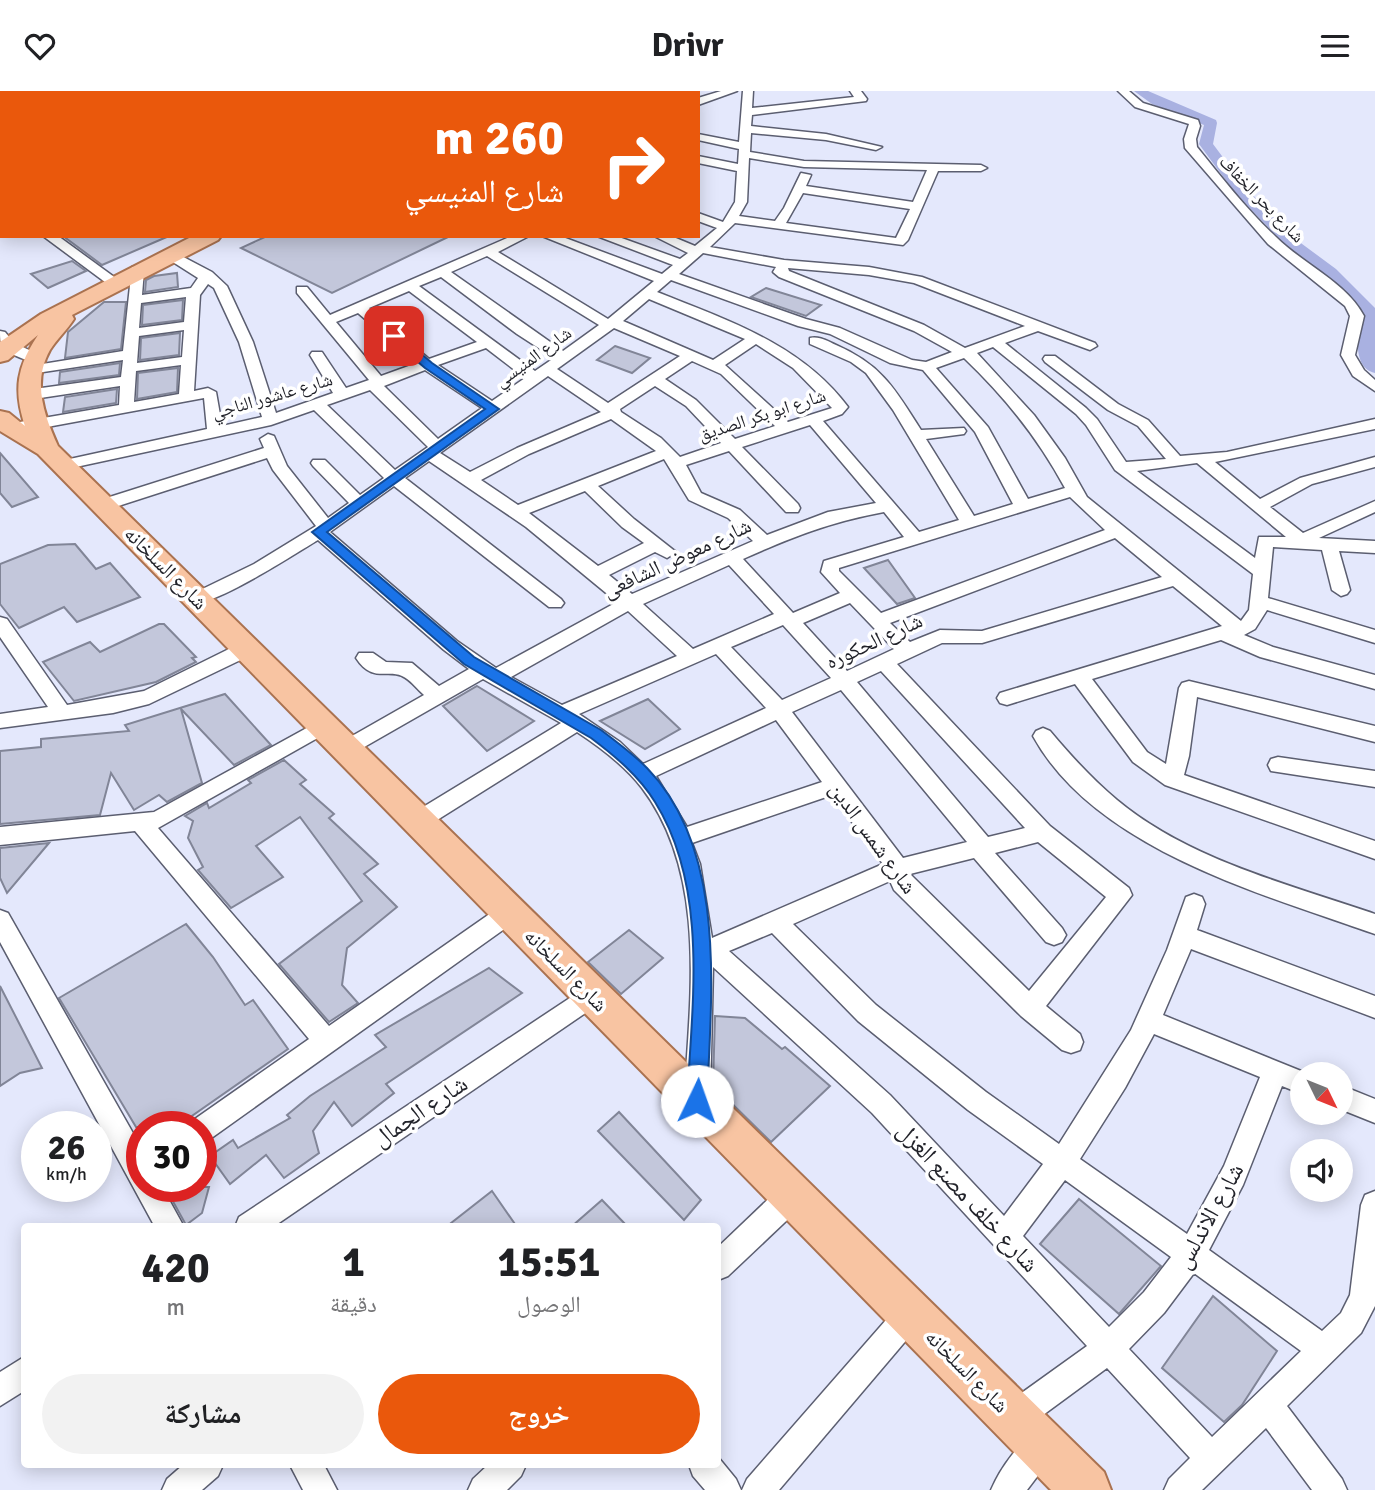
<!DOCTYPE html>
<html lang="ar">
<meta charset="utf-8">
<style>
:root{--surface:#fff;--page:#f2f2f2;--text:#202124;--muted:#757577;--accent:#ea580c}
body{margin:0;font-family:Signika,"Noto Naskh Arabic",sans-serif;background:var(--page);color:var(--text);direction:rtl;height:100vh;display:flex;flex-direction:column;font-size:26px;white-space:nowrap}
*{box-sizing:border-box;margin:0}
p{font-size:23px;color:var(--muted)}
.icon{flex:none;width:38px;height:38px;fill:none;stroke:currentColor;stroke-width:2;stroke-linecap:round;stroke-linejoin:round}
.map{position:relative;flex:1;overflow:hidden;direction:ltr}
.sheet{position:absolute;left:21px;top:1132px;width:700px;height:245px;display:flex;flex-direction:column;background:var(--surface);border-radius:7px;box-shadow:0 4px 18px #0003;direction:rtl}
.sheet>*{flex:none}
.guide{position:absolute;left:0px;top:0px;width:700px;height:147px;box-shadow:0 4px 18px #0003;direction:rtl;background:#ea580c;color:#fff;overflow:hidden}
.needle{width:46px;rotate:133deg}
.tools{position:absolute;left:1290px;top:971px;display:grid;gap:14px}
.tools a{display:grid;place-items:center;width:63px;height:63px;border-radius:50%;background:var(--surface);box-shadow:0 4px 18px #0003;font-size:35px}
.speed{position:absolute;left:21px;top:1020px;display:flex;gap:14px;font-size:35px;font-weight:700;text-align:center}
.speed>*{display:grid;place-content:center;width:91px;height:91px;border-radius:50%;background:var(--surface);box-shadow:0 4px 18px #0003;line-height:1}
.speed small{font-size:18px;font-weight:400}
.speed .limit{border:10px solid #d22;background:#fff;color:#111}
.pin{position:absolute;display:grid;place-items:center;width:60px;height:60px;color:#fff;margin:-30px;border-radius:14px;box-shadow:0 4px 10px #0006}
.me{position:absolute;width:77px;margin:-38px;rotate:3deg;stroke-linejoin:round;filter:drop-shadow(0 0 5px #0008)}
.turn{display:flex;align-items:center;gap:24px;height:147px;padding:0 21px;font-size:32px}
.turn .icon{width:91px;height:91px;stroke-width:2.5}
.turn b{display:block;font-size:49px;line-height:60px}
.eta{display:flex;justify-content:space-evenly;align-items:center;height:119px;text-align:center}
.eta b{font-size:42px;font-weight:700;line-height:49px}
.cta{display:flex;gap:14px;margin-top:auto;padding:14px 21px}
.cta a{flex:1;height:80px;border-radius:42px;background:var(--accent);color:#fff;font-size:28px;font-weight:700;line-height:80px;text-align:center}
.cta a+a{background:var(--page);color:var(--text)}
header{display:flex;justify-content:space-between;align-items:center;height:91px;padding:0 21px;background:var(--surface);font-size:32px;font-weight:700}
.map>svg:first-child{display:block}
</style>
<header><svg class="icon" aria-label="menu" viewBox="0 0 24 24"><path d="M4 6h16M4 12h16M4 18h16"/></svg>Drivr<svg class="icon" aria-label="heart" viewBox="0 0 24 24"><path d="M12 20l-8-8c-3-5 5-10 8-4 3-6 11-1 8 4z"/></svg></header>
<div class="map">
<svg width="1375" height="1399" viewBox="0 0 1375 1399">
<rect width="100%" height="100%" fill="#e4e8fc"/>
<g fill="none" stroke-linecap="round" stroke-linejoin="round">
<path fill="#a9b1e1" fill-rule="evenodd" d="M1134,0H1148L1216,29L1217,32L1213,53L1245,96L1294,147L1336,178L1375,217V282C1350,276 1359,238 1360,219L1326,184L1284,153L1235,102L1199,53L1204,34L1152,13Z"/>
</g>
<g fill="#c3c7db" stroke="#818597" stroke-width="2">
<path d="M63,145H169L102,174Z"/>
<path d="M267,145H450L332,202L241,157Z"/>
<path d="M72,170L86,180L48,197L31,183Z"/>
<path d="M177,182L178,196L145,201L146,189L154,185Z"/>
<path d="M766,197L821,214L806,225L751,206Z"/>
<path d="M183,209L182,229L142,234L143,214Z"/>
<path d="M104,211H126L121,258L65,267L68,241Z"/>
<path d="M180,242L179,264L140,269L141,247Z"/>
<path d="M615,255L650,267L632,282L597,269Z"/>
<path d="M120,272L119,284L59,292L60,281Z"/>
<path d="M178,277L177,301L137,308L138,282Z"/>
<path d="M117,298L116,312L63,321L65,306Z"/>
<path d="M0,362L38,406L12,416L0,402Z"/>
<path d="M75,453L96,478L110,472L140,506L77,531L64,516L19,537L0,513V473L48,454Z"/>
<path d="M888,469L915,507L897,513L864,477Z"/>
<path d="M159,533H164L196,566L192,567L196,571L156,591L74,610L43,571L90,551L100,561Z"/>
<path d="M477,595L534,630L487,660L443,615Z"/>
<path d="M225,603L271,654L234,674L181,618L202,692L167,711L159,704L134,719L111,682L100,724L0,733V660L41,656V648L129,640L125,634Z"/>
<path d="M648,608L680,638L645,658L600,630Z"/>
<path d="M284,669L306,689L300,693L334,723L329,727L378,773L364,783L397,816L347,857L342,894L358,912L329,931L279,873L362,810L300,726L256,755L283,786L231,817L198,779L203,776L188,747L193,730L185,725L207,712L209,717L251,692L248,689Z"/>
<path d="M49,752L7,802L0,787V757Z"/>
<path d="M186,833L213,866L245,914L253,909L288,958L176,1036H136L59,907Z"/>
<path d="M629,839L663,867L621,903L588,871Z"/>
<path d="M489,877L522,902L386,993L394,1002L352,1035L334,1011L313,1040L319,1062L284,1087L266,1064L230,1093L210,1065L233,1049L238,1057L290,1027L287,1024L310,1005L386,956L375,944Z"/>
<path d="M0,895L42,977L20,982L0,995Z"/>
<path d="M715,925L745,927L782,958L785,956L830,995L771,1051L713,994Z"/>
<path d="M619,1021L701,1109L684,1129L598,1040Z"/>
<path d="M165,1096H209L202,1122L186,1134Z"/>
<path d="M492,1100L517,1136H446Z"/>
<path d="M1079,1108L1161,1175L1119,1223L1040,1153Z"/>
<path d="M602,1109L628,1136H571Z"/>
<path d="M1213,1205L1277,1260L1242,1314L1224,1331L1162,1277Z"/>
</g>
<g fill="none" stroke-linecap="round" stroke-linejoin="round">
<g stroke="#5b5e70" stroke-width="3">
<g id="minor">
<path d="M287,0H300L301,2H288Z"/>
<path d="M386,0H398L399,2H387Z"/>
<path d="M721,0H737L698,14V7Z"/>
<path d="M743,0H753L752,17L854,6L850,0H861L867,8L866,10L752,24L751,35L826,43L882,56L876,59L826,49L751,42L750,61L804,70L981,74L987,77L981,80H938L908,149L903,154L735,132L710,156L784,169L869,176L922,186L1095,252L1097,255L1090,259L1038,240L1005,252L1086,317L1097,328L1126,371L1166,368L1138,335L1108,319L1045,271L1043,268L1045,265H1055L1118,313L1148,329L1180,365L1227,361L1375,328V338L1215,371L1260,408L1300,387L1375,366V376L1312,393L1270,416L1303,442L1375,410V421L1319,447L1375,450V462L1339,460L1350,499L1347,503L1341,505L1332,499L1322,459L1273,456L1268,507L1375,539V552L1267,519L1255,538L1244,544L1273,556L1375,584V598L1260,566L1221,549L1092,588L1147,661L1166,673L1179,597L1182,592L1189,590L1375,635V651L1197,606L1189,665L1184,684L1375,750V768L1165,694L1133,671L1075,593L1007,614L1000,612L997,607L1000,602L1222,535L1173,495L982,552H942L897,573L1050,735L1129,797L1132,804L1046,915L1080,943L1083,951L1080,959L1071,962L1062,959L1021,925L894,799L890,790L793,833L876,914L986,1001L1059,1053L1131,939L1167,859L1186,806L1194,803L1202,806L1205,813L1197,839L1375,905V927L1191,858L1163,924L1311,984H1302V1003L1282,995L1243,1094L1209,1159L1322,1240L1341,1222L1350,1204L1361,1114L1365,1104L1375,1100V1215L1361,1242L1287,1315L1342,1388L1347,1399H1312L1266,1337L1202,1399H1164L1169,1388L1190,1367L1107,1277L1024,1338L1013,1342L1002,1338L998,1327L1002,1316L1087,1255L872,1022L713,876L710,1010L706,1019L697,1022L688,1019L684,1010C690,908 708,784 642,697C625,675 600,656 577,641L426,736L418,739L410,736L407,730L410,724L561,632L483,588L352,663L345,666L338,663L335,658L338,653L424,604C417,598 410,588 402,585C387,578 372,592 356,567L359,562H373L386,571L412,572L439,595L469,578L444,559L318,449C296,462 211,518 190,512L187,508L190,504L254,473L316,435L273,379L267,367L109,418L103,419L95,414L97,410L264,357L260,348L268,343L274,345L287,375L328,427L349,412L313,375L311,372L313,369H325L360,404L384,387L314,319L271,334L62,379L54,374L56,371L207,338L204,307L20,341L12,336L20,331L119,314L120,295L27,309L19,304L27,299L121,286L123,269L30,283L23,279L30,275L123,260L132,176H142L144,179L142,204L191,197L198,187L165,166V160L170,159L212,181L227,195L253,251L276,322L333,302L310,264L312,261H322L346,297L369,289L297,202V196H307L330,224L512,145H529L498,161L608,228L654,190L542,145H560L662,183L673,174L597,145H616L680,168L688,162L654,145H671L695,155L717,137L698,130V122L723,131L735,111L737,80L698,72V65L738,73L739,58L698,49V43L739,51ZM749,67L804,76L927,79L913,111L806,95L811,84L801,82L784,117L775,130L739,125L747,111ZM803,102L910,118L896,147L786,132ZM703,162L776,176L773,181L779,186L914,240L952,261L926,271L912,269L840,237L806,228L679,183ZM487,165L599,234L563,260L451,181ZM788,177L869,184L914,192L1025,235L965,257L924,234L789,180ZM441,186L517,243L554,267L535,280L419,195ZM671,189L798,235L830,243L890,272L923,279L975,341L1013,413L974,425L926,348L964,343L966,340L964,337L921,339C895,298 882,274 836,254C827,250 820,245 810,247V253L851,271L866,282L893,319L959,429L919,441L823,330L842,323L848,316C801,253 727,229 657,201ZM208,193L214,197L239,251L262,326L222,335L216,301L208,297L194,300L200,204ZM409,200L477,251L429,268L369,217ZM186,206L184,231L139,237L141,212ZM649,208L745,248L713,269L623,230ZM358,222L417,272L381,285L336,231ZM614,237L680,265L608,312L557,278ZM184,239L182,266L137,272L139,245ZM756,253L793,277L832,317L788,331L725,274ZM993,256L1076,323L1086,334L1115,379L1253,483L1249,519L1241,530L1087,406L1065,367L1034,324L977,262ZM486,257L525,287L492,310L438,274ZM964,267C1005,306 1038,347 1065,397L1028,408L988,336L936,277ZM692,270L721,283L775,335L735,348L696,309L665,288ZM181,274L179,303L134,311L136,280ZM425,279L482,317L438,348L384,295ZM548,285L601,321L517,357L470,381L440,362ZM655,295L686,315L721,352L680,366L661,347L621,321L620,318ZM370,299L428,356L395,379L327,314ZM611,328L656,360L518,414L481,389L529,363ZM810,334L876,412L828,421L767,444L740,419L701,402L686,374L729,360L786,421H798L800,417L798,413L742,356ZM664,368L689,409L728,427L753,450L632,503L609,484L655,461L667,467L676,461L634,428L598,395ZM429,370L526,436L617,511L496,577L457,550L330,441L394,395L549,516H561L564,512L561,508L405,387ZM1197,372L1286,446H1259L1255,467L1137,380ZM585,400L622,436L644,452L598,475L529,422ZM1070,406L1105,439L881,522L839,480V477ZM884,421L904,446L824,470L821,481L840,502L793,522L743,468C792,446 830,431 884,421ZM1115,447L1162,486L982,540L940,539L910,551L890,532ZM729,474L774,523L693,558L643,513ZM850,512L894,558L847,580L803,532ZM628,520L677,565L562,614L511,586ZM783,534L831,587L782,609L731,556ZM716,563L766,617L643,673L620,651L579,623ZM881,580L1025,737L988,746L857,591ZM841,599L967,751L903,767L792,621ZM776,629L822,691L687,736L656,685ZM832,704L883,773L712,847L700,773L692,752ZM1038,751L1106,806L1029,900L910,783L974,767L1046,851L1054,854L1062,851L1066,844L1062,837L995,762ZM772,842L858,930L968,1019L1043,1073L1004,1125L890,1004L729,860ZM1154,943L1260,986L1224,1075L1187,1143L1080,1068L1125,997ZM1065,1089L1171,1166L1144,1201L1109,1236L1023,1145ZM1194,1182L1301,1260L1212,1346L1129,1258L1164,1222Z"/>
<path d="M1118,0H1129L1143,12L1198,29L1200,35L1196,48L1197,56C1222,87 1247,119 1276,146C1303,173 1346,191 1364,225L1355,264L1364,279L1375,289V300L1353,285L1341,264L1350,225L1345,215L1268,153L1185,57L1184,48L1189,33L1135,16Z"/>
<path d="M0,74H2L0,81Z"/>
<path d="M0,107L2,108V116L0,115Z"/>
<path d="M43,145H58L121,191L119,194H109Z"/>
<path d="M0,240L5,241L14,252L40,264L42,267L40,270C30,272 10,264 3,256C0,252 0,246 0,240Z"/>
<path d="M0,526L7,528L67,614L144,600L239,553H253L255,558L253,563L149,613L113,622L0,637V623L48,616L0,546Z"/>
<path d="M323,628L330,630L333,635L330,640L158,737L329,935L501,815L509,812L517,815L520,822L517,829L210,1048L201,1052V1036H189L192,1030L309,948L135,740L0,754V736L154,721Z"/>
<path d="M1043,637L1050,640C1071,665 1092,688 1117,709C1189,769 1288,793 1375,823V843C1262,803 1095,758 1033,645L1036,640Z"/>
<path d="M1278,666L1375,680V696L1271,680L1268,674L1271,668Z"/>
<path d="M0,819L8,822L142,1058V1096H162L184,1136H155L0,851Z"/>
<path d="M591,893L600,896L603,904L600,912L273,1136H235L239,1126Z"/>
<path d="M1340,994L1375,1008V1032L1340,1018Z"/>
<path d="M792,1091L802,1095L806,1105L802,1115L728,1185L718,1189V1156L782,1095Z"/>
<path d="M910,1209L920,1213L924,1223L920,1233L779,1399H742L747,1388L900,1213Z"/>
<path d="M24,1266V1300L0,1315V1281Z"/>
<path d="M1041,1340L1052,1344L1056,1355L1052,1366L1027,1399H991C1000,1378 1020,1348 1041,1340Z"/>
<path d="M718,1366L736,1388L741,1399H705L693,1385L689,1374H718Z"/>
<path d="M183,1374H223L218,1385L202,1399H162L167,1388Z"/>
<path d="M290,1374H324L337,1399H303Z"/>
<path d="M488,1374H526L521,1385L507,1399H468L473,1388Z"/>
</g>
</g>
<g stroke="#aa7250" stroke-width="4">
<g id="primary">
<path d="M552,0H571L551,2Z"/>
<path d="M193,145H221L218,149L72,224L74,228C67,239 57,248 50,259C32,291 44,324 58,355L1104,1381L1111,1399H1051L38,363L0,340V320L9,322L25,335C13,299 17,275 38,244L8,269L0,271V251L41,223Z"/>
</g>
</g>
<use href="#minor" fill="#fff" fill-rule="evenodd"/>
<use href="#primary" fill="#f8c4a2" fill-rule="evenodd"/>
</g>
<path fill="#1a73e8" stroke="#114b97" stroke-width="2" d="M391,243H398L432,272L499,318L327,441L474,566L601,639C617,651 633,663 647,677C728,760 711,904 707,1010L704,1016L697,1019L690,1016L687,1010C692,914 709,797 655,711C639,685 615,665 591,647L464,573L312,441L485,318L425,277L391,248Z"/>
<g text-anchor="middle" stroke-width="7" stroke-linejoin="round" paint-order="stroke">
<g font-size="18" fill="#22232a" stroke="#fff">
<text transform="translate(1262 108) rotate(46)" y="6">شارع بحر الخفاف</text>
<text transform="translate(533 266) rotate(-36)" y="6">شارع المنيسي</text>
<text transform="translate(272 305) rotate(-16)" y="6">شارع عاشور الناجي</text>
<text transform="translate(762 324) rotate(-18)" y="6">شارع ابو بكر الصديق</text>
</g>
<g font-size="21" fill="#22232a" stroke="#fff">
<text transform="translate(677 467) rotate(-25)" y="7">شارع معوض الشافعى</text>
<text transform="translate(166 477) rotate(45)" y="7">شارع السلخانه</text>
<text transform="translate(874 550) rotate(-25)" y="7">شارع الحكوره</text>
<text transform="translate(873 747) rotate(54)" y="7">شارع شمس الدين</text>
<text transform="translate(566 879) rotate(45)" y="7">شارع السلخانه</text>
<text transform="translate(967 1280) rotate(45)" y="7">شارع السلخانه</text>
</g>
<g font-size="24" fill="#22232a" stroke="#fff">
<text transform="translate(420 1020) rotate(-34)" y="8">شارع الجمال</text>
<text transform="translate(968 1106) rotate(47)" y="8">شارع خلف مصنع الغزل</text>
<text transform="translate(1209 1125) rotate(-61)" y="8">شارع الاندلس</text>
</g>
</g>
</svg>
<div class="tools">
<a><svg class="needle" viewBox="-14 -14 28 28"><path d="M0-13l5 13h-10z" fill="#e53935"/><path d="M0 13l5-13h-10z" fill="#757577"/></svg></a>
<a><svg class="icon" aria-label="sound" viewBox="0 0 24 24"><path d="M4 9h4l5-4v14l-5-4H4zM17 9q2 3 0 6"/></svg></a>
</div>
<div class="speed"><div>26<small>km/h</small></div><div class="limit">30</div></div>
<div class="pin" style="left:394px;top:245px;background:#d93025"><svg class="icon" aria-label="arrive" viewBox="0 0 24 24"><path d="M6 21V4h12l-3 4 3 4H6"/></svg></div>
<svg class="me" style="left:697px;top:1010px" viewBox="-20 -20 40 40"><circle r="19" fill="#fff"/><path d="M0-13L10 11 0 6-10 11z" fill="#1a73e8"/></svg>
<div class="guide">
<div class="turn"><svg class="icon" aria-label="right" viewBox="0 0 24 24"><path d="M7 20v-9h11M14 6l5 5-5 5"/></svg><div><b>260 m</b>شارع المنيسي</div></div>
</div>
<section class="sheet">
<div class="eta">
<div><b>15:51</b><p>الوصول</p></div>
<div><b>1</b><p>دقيقة</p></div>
<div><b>420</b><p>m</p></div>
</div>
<div class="cta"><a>خروج</a><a>مشاركة</a></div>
</section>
</div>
